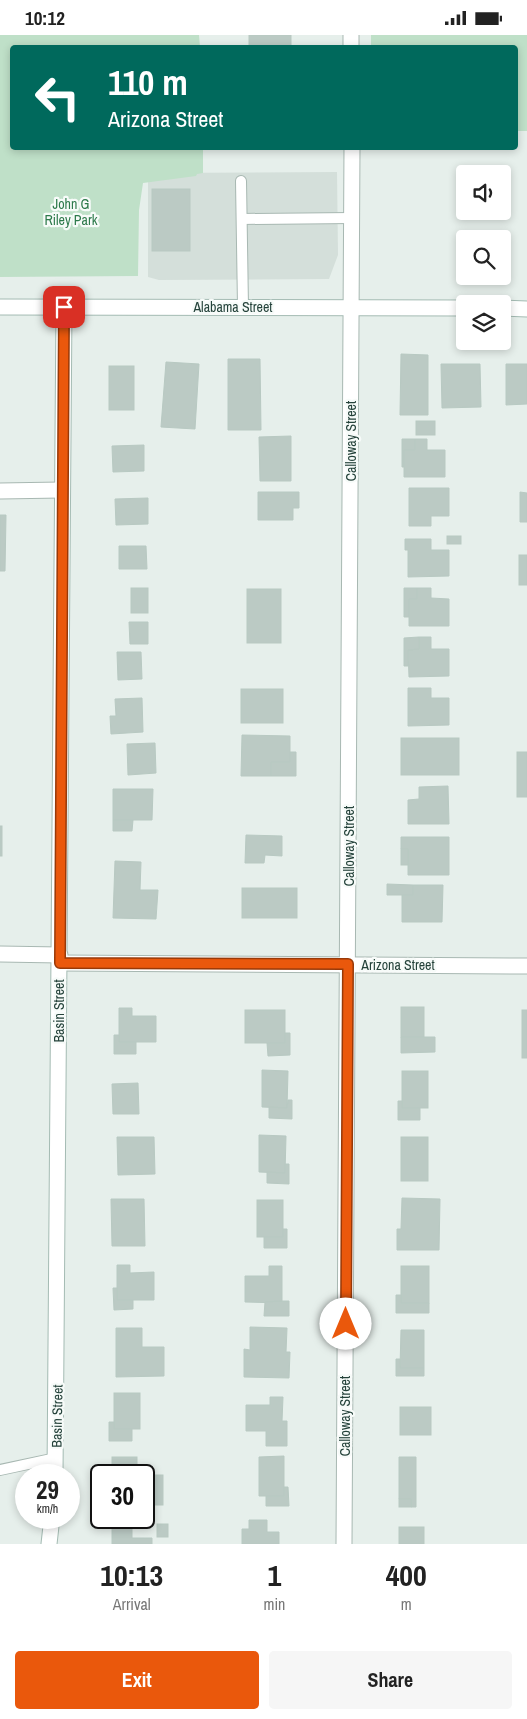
<!DOCTYPE html>
<style>
:root{--surface:#fff;--page:#f6f6f6;--text:#222;--muted:#767676;--accent:#ea580c}
body{margin:0;font-family:"Archivo Narrow",sans-serif;background:var(--page);color:var(--text);height:100vh;display:flex;flex-direction:column;font-size:19px;white-space:nowrap}
*{box-sizing:border-box;margin:0}
p{font-size:16px;color:var(--muted)}
.icon{flex:none;width:28px;height:28px;fill:none;stroke:currentColor;stroke-width:2;stroke-linecap:round;stroke-linejoin:round}
.map{position:relative;height:1509px;overflow:hidden}
.panel{display:flex;flex-direction:column;background:var(--surface);flex:1}
.panel>*{flex:none}
.hud{position:absolute;left:10px;top:10px;width:508px;height:105px;border-radius:5px;box-shadow:0 2px 8px #0003;background:#00695c;color:#fff;overflow:hidden}
.buttons{position:absolute;left:456px;top:130px;display:grid;gap:10px}
.buttons a{display:grid;place-items:center;width:55px;height:55px;border-radius:5px;background:var(--surface);box-shadow:0 2px 8px #0003;font-size:25px}
.speed{position:absolute;left:15px;top:1429px;display:flex;gap:10px;font-size:25px;font-weight:700;text-align:center}
.speed>*{display:grid;place-content:center;width:65px;height:65px;border-radius:50%;background:var(--surface);box-shadow:0 2px 8px #0003;line-height:1}
.speed small{font-size:12px;font-weight:400}
.speed .limit{border:2px solid #111;border-radius:8px;background:#fff;color:#111}
.pin{position:absolute;display:grid;place-items:center;width:42px;height:42px;color:#fff;margin:-21px;border-radius:10px;box-shadow:0 2px 8px #0006}
.me{position:absolute;width:55px;margin:-28px;rotate:0deg;stroke-linejoin:round;filter:drop-shadow(0 0 4px #0008)}
.turn{display:flex;align-items:center;gap:18px;height:105px;padding:0 15px;font-size:22px}
.turn .icon{width:65px;height:65px;stroke-width:2.5}
.turn b{display:block;font-size:35px;line-height:42px}
.eta{display:flex;justify-content:space-evenly;align-items:center;height:85px;text-align:center}
.eta b{font-size:30px;font-weight:800;line-height:35px}
.primary-button{display:flex;gap:10px;margin-top:auto;padding:10px 15px}
.primary-button a{flex:1;height:58px;border-radius:5px;background:var(--accent);color:#fff;font-size:20px;font-weight:800;line-height:58px;text-align:center}
.primary-button a+a{background:var(--page);color:var(--text)}
.status{display:flex;justify-content:space-between;align-items:center;height:35px;padding:0 25px;background:var(--surface);direction:ltr}
.status svg{height:14px;fill:currentColor}
.map>svg:first-child{display:block}
</style>
<div class="status"><b>10:12</b><svg viewBox="0 0 49 12"><path d="M0 12V9h3v3zM5 12V6h3v6zM10 12V3h3v9zM15 12V0h3v12zM26 1h20v11H26zM47 4h2v5h-2z"/></svg></div>
<div class="map">
<svg width="527" height="1509" viewBox="0 0 527 1509">
<rect width="100%" height="100%" fill="#e6efeb"/>
<path fill="#d4dfda" d="M337,137L338,220L329,244L159,245L148,242V138Z"/>
<g fill="#bfe0c8">
<path d="M0,0H199L200,12H12V112L203,113V138L197,139L196,141L143,148L139,175L138,241L0,242Z"/>
<path d="M371,0H527V96H518L515,89V12H371Z"/>
</g>
<g fill="#bbcac4" stroke="#b8c9c2">
<rect x="249" y="0" width="42" height="12"/>
<rect x="152" y="154" width="38" height="62"/>
<path d="M401,319L428,320V380H400Z"/>
<path d="M228,324H260L261,395H228Z"/>
<path d="M166,327L199,329L195,394L161,392Z"/>
<path d="M441,329H480L481,372L442,373Z"/>
<path d="M506,329H527V369L506,370Z"/>
<rect x="109" y="331" width="25" height="44"/>
<rect x="416" y="386" width="19" height="14"/>
<path d="M291,401V446H260L259,402Z"/>
<path d="M402,404H415V415H404V432H402Z"/>
<path d="M415,404H427V415H445V442H404V415H415Z"/>
<path d="M144,410V436L113,437L112,411Z"/>
<path d="M409,453H449V481H431V491H409Z"/>
<path d="M258,457H299V473H293V485H258Z"/>
<path d="M520,457L527,458V487H520Z"/>
<path d="M148,463V489L116,490L115,464Z"/>
<path d="M0,480H6L5,536H0Z"/>
<rect x="447" y="501" width="14" height="8"/>
<path d="M405,504H431V515H449V541L408,542V515H405Z"/>
<path d="M119,511H146L147,534H119Z"/>
<rect x="519" y="520" width="8" height="30"/>
<rect x="131" y="553" width="17" height="25"/>
<path d="M404,553H417V564H409V582H404Z"/>
<path d="M417,553H431V563L449,564V591H409V564H417Z"/>
<rect x="247" y="554" width="34" height="54"/>
<path d="M129,587H148V609H130Z"/>
<path d="M419,602H431V614H449V641L409,642L408,615L419,614Z"/>
<path d="M419,602V614L408,615V631H404V603Z"/>
<path d="M117,617H141L142,644L118,645Z"/>
<path d="M408,653H431V663H449V690L408,691Z"/>
<rect x="241" y="654" width="42" height="34"/>
<path d="M142,663L143,697L111,699L110,681H116L115,664Z"/>
<path d="M242,700L290,701V727H271V741H241Z"/>
<rect x="401" y="703" width="58" height="37"/>
<path d="M155,708L156,738L128,740L127,709Z"/>
<path d="M290,717H296V741H271V727H290Z"/>
<rect x="517" y="717" width="10" height="45"/>
<path d="M448,751L449,789H408V765L419,764V752Z"/>
<path d="M113,754H153L152,785H113Z"/>
<path d="M113,785H133L132,796H113Z"/>
<rect x="0" y="791" width="2" height="30"/>
<path d="M246,800L282,801V821L265,820L264,828H245Z"/>
<path d="M401,802H449V840H408V814H401Z"/>
<rect x="401" y="814" width="7" height="16"/>
<path d="M115,826L141,827L140,855H158L156,884L113,883Z"/>
<path d="M387,849L413,850V860H387Z"/>
<path d="M413,850H443L442,887H402V860H413Z"/>
<rect x="242" y="853" width="55" height="30"/>
<rect x="401" y="972" width="23" height="30"/>
<path d="M119,973H132V981H156V1007H119Z"/>
<rect x="245" y="975" width="40" height="33"/>
<rect x="522" y="975" width="5" height="48"/>
<path d="M285,998H290V1020L268,1021L267,1008H285Z"/>
<path d="M114,1000H119V1007H136V1019H114Z"/>
<path d="M401,1002H435V1017L401,1018Z"/>
<path d="M262,1035L288,1036L287,1073L262,1072Z"/>
<rect x="402" y="1036" width="26" height="37"/>
<path d="M138,1048L139,1079H113L112,1049Z"/>
<path d="M288,1065H292V1084L269,1083V1072L287,1073Z"/>
<path d="M398,1066H402V1073H420V1085H398Z"/>
<path d="M259,1100L286,1101L285,1138L259,1137Z"/>
<path d="M117,1102H154L155,1139L118,1140Z"/>
<rect x="401" y="1102" width="27" height="44"/>
<path d="M285,1129H289V1149L267,1148V1137L285,1138Z"/>
<path d="M402,1163L440,1164L439,1215H397V1194H401Z"/>
<path d="M111,1164H144L145,1211H112Z"/>
<rect x="257" y="1165" width="26" height="37"/>
<path d="M283,1194H287V1213H264V1202H283Z"/>
<path d="M117,1230H130V1238L154,1237V1265H117Z"/>
<path d="M269,1231H282V1268L245,1267V1241H269Z"/>
<rect x="401" y="1231" width="28" height="37"/>
<path d="M113,1253H117V1265H133V1274L114,1275Z"/>
<path d="M396,1260H401V1268H429V1278H396Z"/>
<path d="M282,1266H289V1281H264L265,1267Z"/>
<path d="M250,1292L287,1293L286,1317H290L289,1343L244,1342V1314L250,1315Z"/>
<path d="M116,1293H142V1312H164V1341L116,1342Z"/>
<path d="M401,1295H424V1333H400Z"/>
<path d="M396,1324H400V1333H424V1341H396Z"/>
<rect x="114" y="1358" width="26" height="36"/>
<path d="M270,1362H283L282,1386H287V1411H266V1396H246V1370H270Z"/>
<rect x="400" y="1372" width="31" height="28"/>
<path d="M109,1387H114V1394H132V1406H109Z"/>
<path d="M284,1421V1461H259V1422Z"/>
<rect x="112" y="1422" width="25" height="18"/>
<path d="M399,1422H416V1472H411V1464H399Z"/>
<rect x="144" y="1440" width="19" height="30"/>
<path d="M284,1452H288L289,1471H266V1461H284Z"/>
<rect x="399" y="1464" width="12" height="8"/>
<path d="M249,1485H267V1497H279V1509H242V1494H249Z"/>
<rect x="157" y="1489" width="11" height="13"/>
<path d="M112,1492L132,1493V1503H152V1509H112Z"/>
<rect x="399" y="1492" width="25" height="17"/>
</g>
<g fill="none" stroke-linecap="round" stroke-linejoin="round">
<g stroke="#a8b8b2" stroke-width="12">
<g id="lane">
<path d="M241,146L243,272"/>
<path d="M242,184L352,183"/>
<path d="M0,1435L56,1423"/>
</g>
</g>
<g stroke="#a8b8b2" stroke-width="17">
<g id="street">
<path d="M351,0V12"/>
<path d="M0,456L61,455"/>
<path d="M0,919L60,920"/>
<path d="M60,928L527,931"/>
<path d="M344,1509L352,112"/>
</g>
</g>
<g stroke="#a4bbb3" stroke-width="17">
<g id="secondary">
<path d="M0,272L465,273"/>
<path d="M502,273L527,274"/>
<path d="M55,1440L64,272"/>
<path d="M49,1509L52,1482"/>
</g>
</g>
<use href="#lane" stroke="#fff" stroke-width="10"/>
<use href="#street" stroke="#fff" stroke-width="15"/>
<use href="#secondary" stroke="#fff" stroke-width="15"/>
</g>
<g fill="none" stroke-linecap="round" stroke-linejoin="round">
<g stroke="#983908" stroke-width="12">
<path id="route" d="M64,272L60,928L348,929L346,1289"/>
</g>
<use href="#route" stroke="#ea580c" stroke-width="9"/>
</g>
<g text-anchor="middle" stroke-width="4.5" stroke-linejoin="round" paint-order="stroke">
<g font-size="14" fill="#2d7a4b" stroke="#f7fbf9">
<text x="71" y="174">John G<tspan x="71" dy="16">Riley Park</tspan></text>
</g>
<g font-size="14" fill="#24423a" stroke="#f7fbf9">
<text x="233" y="277">Alabama Street</text>
<text transform="translate(351 406) rotate(-90)" y="5">Calloway Street</text>
<text transform="translate(349 811) rotate(-90)" y="5">Calloway Street</text>
<text x="398" y="935">Arizona Street</text>
<text transform="translate(59 976) rotate(-90)" y="5">Basin Street</text>
<text transform="translate(57 1381) rotate(-89)" y="5">Basin Street</text>
<text transform="translate(345 1381) rotate(-90)" y="5">Calloway Street</text>
</g>
</g>
</svg>
<div class="buttons">
<a><svg class="icon" aria-label="sound" viewBox="0 0 24 24"><path d="M4 9h4l5-4v14l-5-4H4zM17 9q2 3 0 6"/></svg></a>
<a><svg class="icon" aria-label="search" viewBox="0 0 24 24"><circle cx="10" cy="10" r="6"/><path d="M15 15l6 6"/></svg></a>
<a><svg class="icon" aria-label="layers" viewBox="0 0 24 24"><path d="M12 4l9 5-9 5-9-5zM3 14l9 5 9-5"/></svg></a>
</div>
<div class="speed"><div>29<small>km/h</small></div><div class="limit">30</div></div>
<div class="pin" style="left:64px;top:272px;background:#d93025"><svg class="icon" aria-label="arrive" viewBox="0 0 24 24"><path d="M6 21V4h12l-3 4 3 4H6"/></svg></div>
<svg class="me" style="left:346px;top:1289px" viewBox="-20 -20 40 40"><circle r="19" fill="#fff"/><path d="M0-13L10 11 0 6-10 11z" fill="#ea580c"/></svg>
<div class="hud">
<div class="turn"><svg class="icon" aria-label="left" viewBox="0 0 24 24"><path d="M17 20v-9H6M10 6l-5 5 5 5"/></svg><div><b>110 m</b>Arizona Street</div></div>
</div>
</div>
<section class="panel">
<div class="eta">
<div><b>10:13</b><p>Arrival</p></div>
<div><b>1</b><p>min</p></div>
<div><b>400</b><p>m</p></div>
</div>
<div class="primary-button"><a>Exit</a><a>Share</a></div>
</section>
